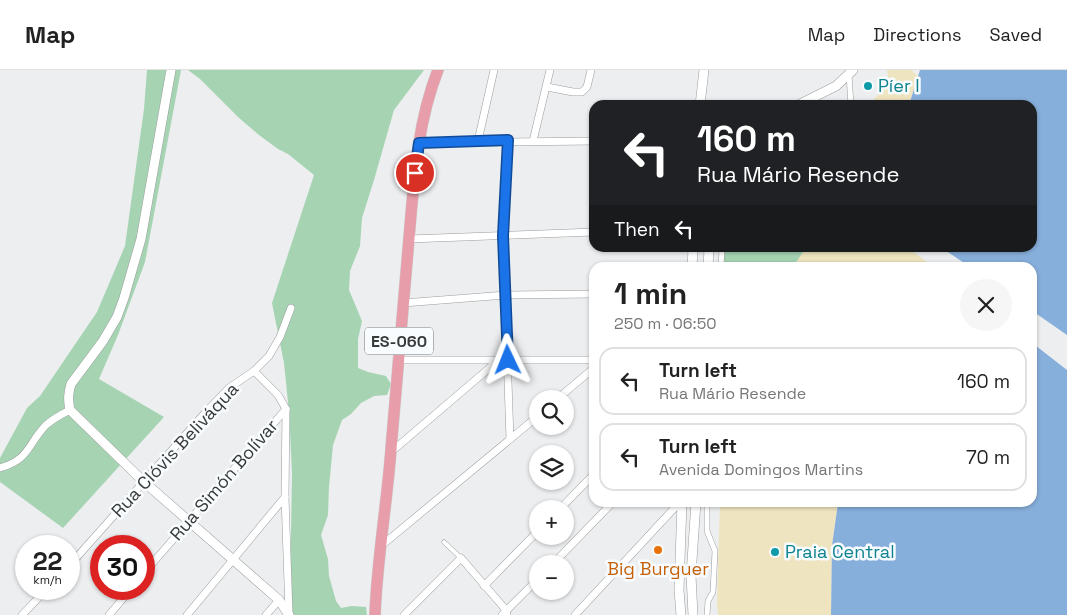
<!DOCTYPE html>
<meta charset="utf-8">
<style>
:root{--surface:#fff;--page:#f6f6f6;--text:#222;--muted:#767676;--line:#e0e0e0}
body{margin:0;font-family:"Space Grotesk",sans-serif;background:var(--page);color:var(--text);height:100vh;display:flex;flex-direction:column;font-size:19px;white-space:nowrap}
*{box-sizing:border-box;margin:0}
p{font-size:16px;color:var(--muted)}
.icon{flex:none;width:28px;height:28px;fill:none;stroke:currentColor;stroke-width:2;stroke-linecap:round;stroke-linejoin:round}
.map{position:relative;flex:1;overflow:hidden}
.side{position:absolute;left:589px;top:192px;width:448px;height:245px;display:flex;flex-direction:column;background:var(--surface);border-radius:15px;box-shadow:0 1px 4px #0004}
.side>*{flex:none}
.banner{position:absolute;left:589px;top:30px;width:448px;height:152px;border-radius:15px;box-shadow:0 1px 4px #0004;background:#202124;color:#fff;overflow:hidden}
.fabs{position:absolute;left:529px;top:320px;display:grid;gap:10px}
.fabs a{display:grid;place-items:center;width:45px;height:45px;border-radius:50%;background:var(--surface);box-shadow:0 1px 4px #0004;font-size:25px}
.speed{position:absolute;left:15px;top:465px;display:flex;gap:10px;font-size:25px;font-weight:700;text-align:center}
.speed>*{display:grid;place-content:center;width:65px;height:65px;border-radius:50%;background:var(--surface);box-shadow:0 1px 4px #0004;line-height:1}
.speed small{font-size:12px;font-weight:400}
.speed .limit{border:8px solid #d22;background:#fff;color:#111}
.pin{position:absolute;display:grid;place-items:center;width:42px;height:42px;color:#fff;margin:-21px;border:2px solid #fff;border-radius:50%;box-shadow:0 1px 5px #0007}
.me{position:absolute;width:55px;margin:-28px;rotate:358deg;stroke-linejoin:round;filter:drop-shadow(0 0 4px #0008)}
.turn{display:flex;align-items:center;gap:18px;height:105px;padding:0 25px;font-size:22px}
.turn .icon{width:65px;height:65px;stroke-width:2.5}
.turn b{display:block;font-size:35px;line-height:42px}
.then{display:flex;align-items:center;height:48px;padding:0 25px;background:#0003;gap:10px;font-size:19px}
.round{display:grid;place-items:center;flex:none;width:52px;height:52px;border-radius:26px;background:var(--page)}
.headline{display:flex;align-items:center;justify-content:space-between;height:85px;padding:0 25px}
h1{font-size:30px;font-weight:600;line-height:38px}
ul{padding:0;list-style:none}
li{display:flex;align-items:center;gap:15px;height:68px;margin:0 10px 8px;padding:0 15px;border:2px solid var(--line);border-radius:15px}
li div{flex:1}
li b{display:block;font-size:19px}
li em{font-style:normal}
header{display:flex;align-items:center;gap:30px;box-sizing:border-box;height:70px;padding:0 25px;background:var(--surface);border-bottom:1px solid var(--line)}
header strong{font-size:24px}
nav{display:flex;gap:28px;margin-inline-start:auto;font-size:18px}
.map>svg:first-child{display:block}
</style>
<header>
<strong>Map</strong>
<nav><a>Map</a><a>Directions</a><a>Saved</a></nav>
</header>
<div class="map">
<svg width="1067" height="545" viewBox="0 0 1067 545">
<rect width="100%" height="100%" fill="#eceef0"/>
<g fill="#a6d4b3">
<path d="M147,0H181L145,192L118,265L99,309L164,347L63,458L0,412V388L27,338L40,326L97,242L125,176L144,39Z"/>
<path d="M188,0H424L394,40L374,110L362,148L360,176L350,201L349,220L362,251L358,269V298L368,302L386,306L391,314L387,325L374,326L361,333L351,344L342,350L333,375L329,417L328,445L321,465L328,489L329,506L336,531L341,538L352,536L366,537L367,545H291L290,528L292,402L289,342L284,293L272,233L314,105L288,84L278,79L259,65L238,47L200,9Z"/>
<path d="M720,178H806L793,197L719,198Z"/>
</g>
<g fill="#eee4bf">
<path d="M887,0H911L918,6L909,35H869L889,12Z"/>
<path d="M806,178H908L934,197H793Z"/>
<path d="M720,433H838L832,476L831,545H718L717,533Z"/>
</g>
<g fill="#87afdb">
<path d="M920,0H1067V265L1031,240V198L970,197L942,178H1031V35H909Z"/>
<path d="M1031,272L1067,300V545H831L832,476L838,433L1031,432Z"/>
</g>
<g fill="none" stroke-linecap="round" stroke-linejoin="round">
<g stroke="#9a9d9f" stroke-width="5">
<path id="service" d="M444,472L461,488"/>
</g>
<g stroke="#9a9d9f" stroke-width="6">
<g id="pedestrian">
<path d="M849,5L851,35"/>
<path d="M721,198L722,178"/>
<path d="M707,545L708,531L713,522L715,481L707,461V437L709,432"/>
</g>
</g>
<g stroke="#9a9d9f" stroke-width="8">
<g id="minor">
<path d="M547,17L573,22H582L587,17L591,0"/>
<path d="M478,71L494,0"/>
<path d="M508,71L503,166L510,369"/>
<path d="M533,71L550,0"/>
<path d="M419,73L594,71"/>
<path d="M409,169L594,162"/>
<path d="M403,233L506,225L594,224"/>
<path d="M398,290H594"/>
<path d="M254,301L278,325L286,339L285,427L289,543"/>
<path d="M557,329L594,298"/>
<path d="M391,382L500,289"/>
<path d="M0,398C30,389 27,375 46,355C53,349 62,344 70,340"/>
<path d="M560,439L594,404"/>
<path d="M381,476L538,346"/>
<path d="M553,494L613,432"/>
<path d="M69,496L204,344L229,318L254,301L269,286L280,267L291,238"/>
<path d="M144,503L286,339"/>
<path d="M484,516L538,461"/>
<path d="M22,545L47,519"/>
<path d="M109,545L131,519"/>
<path d="M187,545L285,427"/>
<path d="M266,545L279,530"/>
<path d="M404,545L461,488L506,540L507,545"/>
<path d="M502,545L538,509"/>
<path d="M575,545L680,432"/>
</g>
</g>
<g stroke="#9a9d9f" stroke-width="10">
<g id="tertiary">
<path d="M171,0L141,169L124,228L117,247L103,271L71,314C68,324 68,330 70,340L143,411L279,530L289,545"/>
<path d="M700,35L704,0"/>
<path d="M798,35L836,16L853,0"/>
<path d="M692,198L693,178"/>
<path d="M708,198L709,178"/>
<path d="M681,545L679,520L682,432"/>
<path d="M693,545L691,505L696,432"/>
</g>
</g>
<g stroke="#ccc" stroke-width="12">
<path id="primary" d="M375,545C377,489 387,434 391,379C397,308 403,238 409,168C414,111 417,53 438,0"/>
</g>
<use href="#service" stroke="#fff" stroke-width="4"/>
<use href="#pedestrian" stroke="#fff" stroke-width="5"/>
<use href="#minor" stroke="#fff" stroke-width="7"/>
<use href="#tertiary" stroke="#fff" stroke-width="9"/>
<use href="#primary" stroke="#e89eaa" stroke-width="11"/>
</g>
<g fill="none" stroke-linecap="round" stroke-linejoin="round">
<g stroke="#114b97" stroke-width="12">
<path id="route" d="M415,103L419,73L508,70L503,166L508,290"/>
</g>
<use href="#route" stroke="#1a73e8" stroke-width="9"/>
</g>
<g fill="#0f9aa8" stroke="#f9fcfe" stroke-width="2">
<circle cx="868" cy="16" r="5"/>
<circle cx="775" cy="482" r="5"/>
</g>
<circle fill="#e8710a" stroke="#f9fcfe" stroke-width="2" cx="658" cy="480" r="5"/>
<g text-anchor="middle" stroke-width="5" stroke-linejoin="round" paint-order="stroke">
<rect fill="#f9fcfe" stroke="#737576" stroke-width="1" x="365" y="257.5" width="68" height="27" rx="4"/>
<g font-size="16" font-weight="bold" fill="#393b3b">
<text x="399" y="277">ES-060</text>
</g>
<g font-size="18" fill="#0d838f" stroke="#f9fcfe" text-anchor="start">
<text x="878" y="22">Píer I</text>
<text x="785" y="488">Praia Central</text>
</g>
<g font-size="18" fill="#393b3b" stroke="#f9fcfe">
<text transform="translate(175 380) rotate(-47)" y="6">Rua Clóvis Beliváqua</text>
<text transform="translate(224 410) rotate(-49)" y="6">Rua Simón Bolívar</text>
</g>
<g font-size="18" fill="#c56008" stroke="#f9fcfe">
<text x="658" y="505">Big Burguer</text>
</g>
</g>
</svg>
<div class="fabs">
<a><svg class="icon" aria-label="search" viewBox="0 0 24 24"><circle cx="10" cy="10" r="6"/><path d="M15 15l6 6"/></svg></a>
<a><svg class="icon" aria-label="layers" viewBox="0 0 24 24"><path d="M12 4l9 5-9 5-9-5zM3 14l9 5 9-5"/></svg></a>
<a>+</a>
<a>−</a>
</div>
<div class="speed"><div>22<small>km/h</small></div><div class="limit">30</div></div>
<div class="pin" style="left:415px;top:103px;background:#d93025"><svg class="icon" aria-label="arrive" viewBox="0 0 24 24"><path d="M6 21V4h12l-3 4 3 4H6"/></svg></div>
<svg class="me" style="left:508px;top:290px" viewBox="-20 -20 40 40"><path d="M0-17L14 15 0 8-14 15z" fill="#1a73e8" stroke="#fff" stroke-width="4"/></svg>
<div class="banner">
<div class="turn"><svg class="icon" aria-label="left" viewBox="0 0 24 24"><path d="M17 20v-9H6M10 6l-5 5 5 5"/></svg><div><b>160 m</b>Rua Mário Resende</div></div>
<div class="then">Then<svg class="icon" aria-label="left" viewBox="0 0 24 24"><path d="M17 20v-9H6M10 6l-5 5 5 5"/></svg></div>
</div>
<section class="side">
<div class="headline"><div><h1>1 min</h1><p>250 m · 06:50</p></div><a class="round"><svg class="icon" aria-label="close" viewBox="0 0 24 24"><path d="M6 6l12 12M18 6L6 18"/></svg></a></div>
<ul>
<li><svg class="icon" aria-label="left" viewBox="0 0 24 24"><path d="M17 20v-9H6M10 6l-5 5 5 5"/></svg><div><b>Turn left</b><p>Rua Mário Resende</p></div><em>160 m</em></li>
<li><svg class="icon" aria-label="left" viewBox="0 0 24 24"><path d="M17 20v-9H6M10 6l-5 5 5 5"/></svg><div><b>Turn left</b><p>Avenida Domingos Martins</p></div><em>70 m</em></li>
</ul>
</section>
</div>
